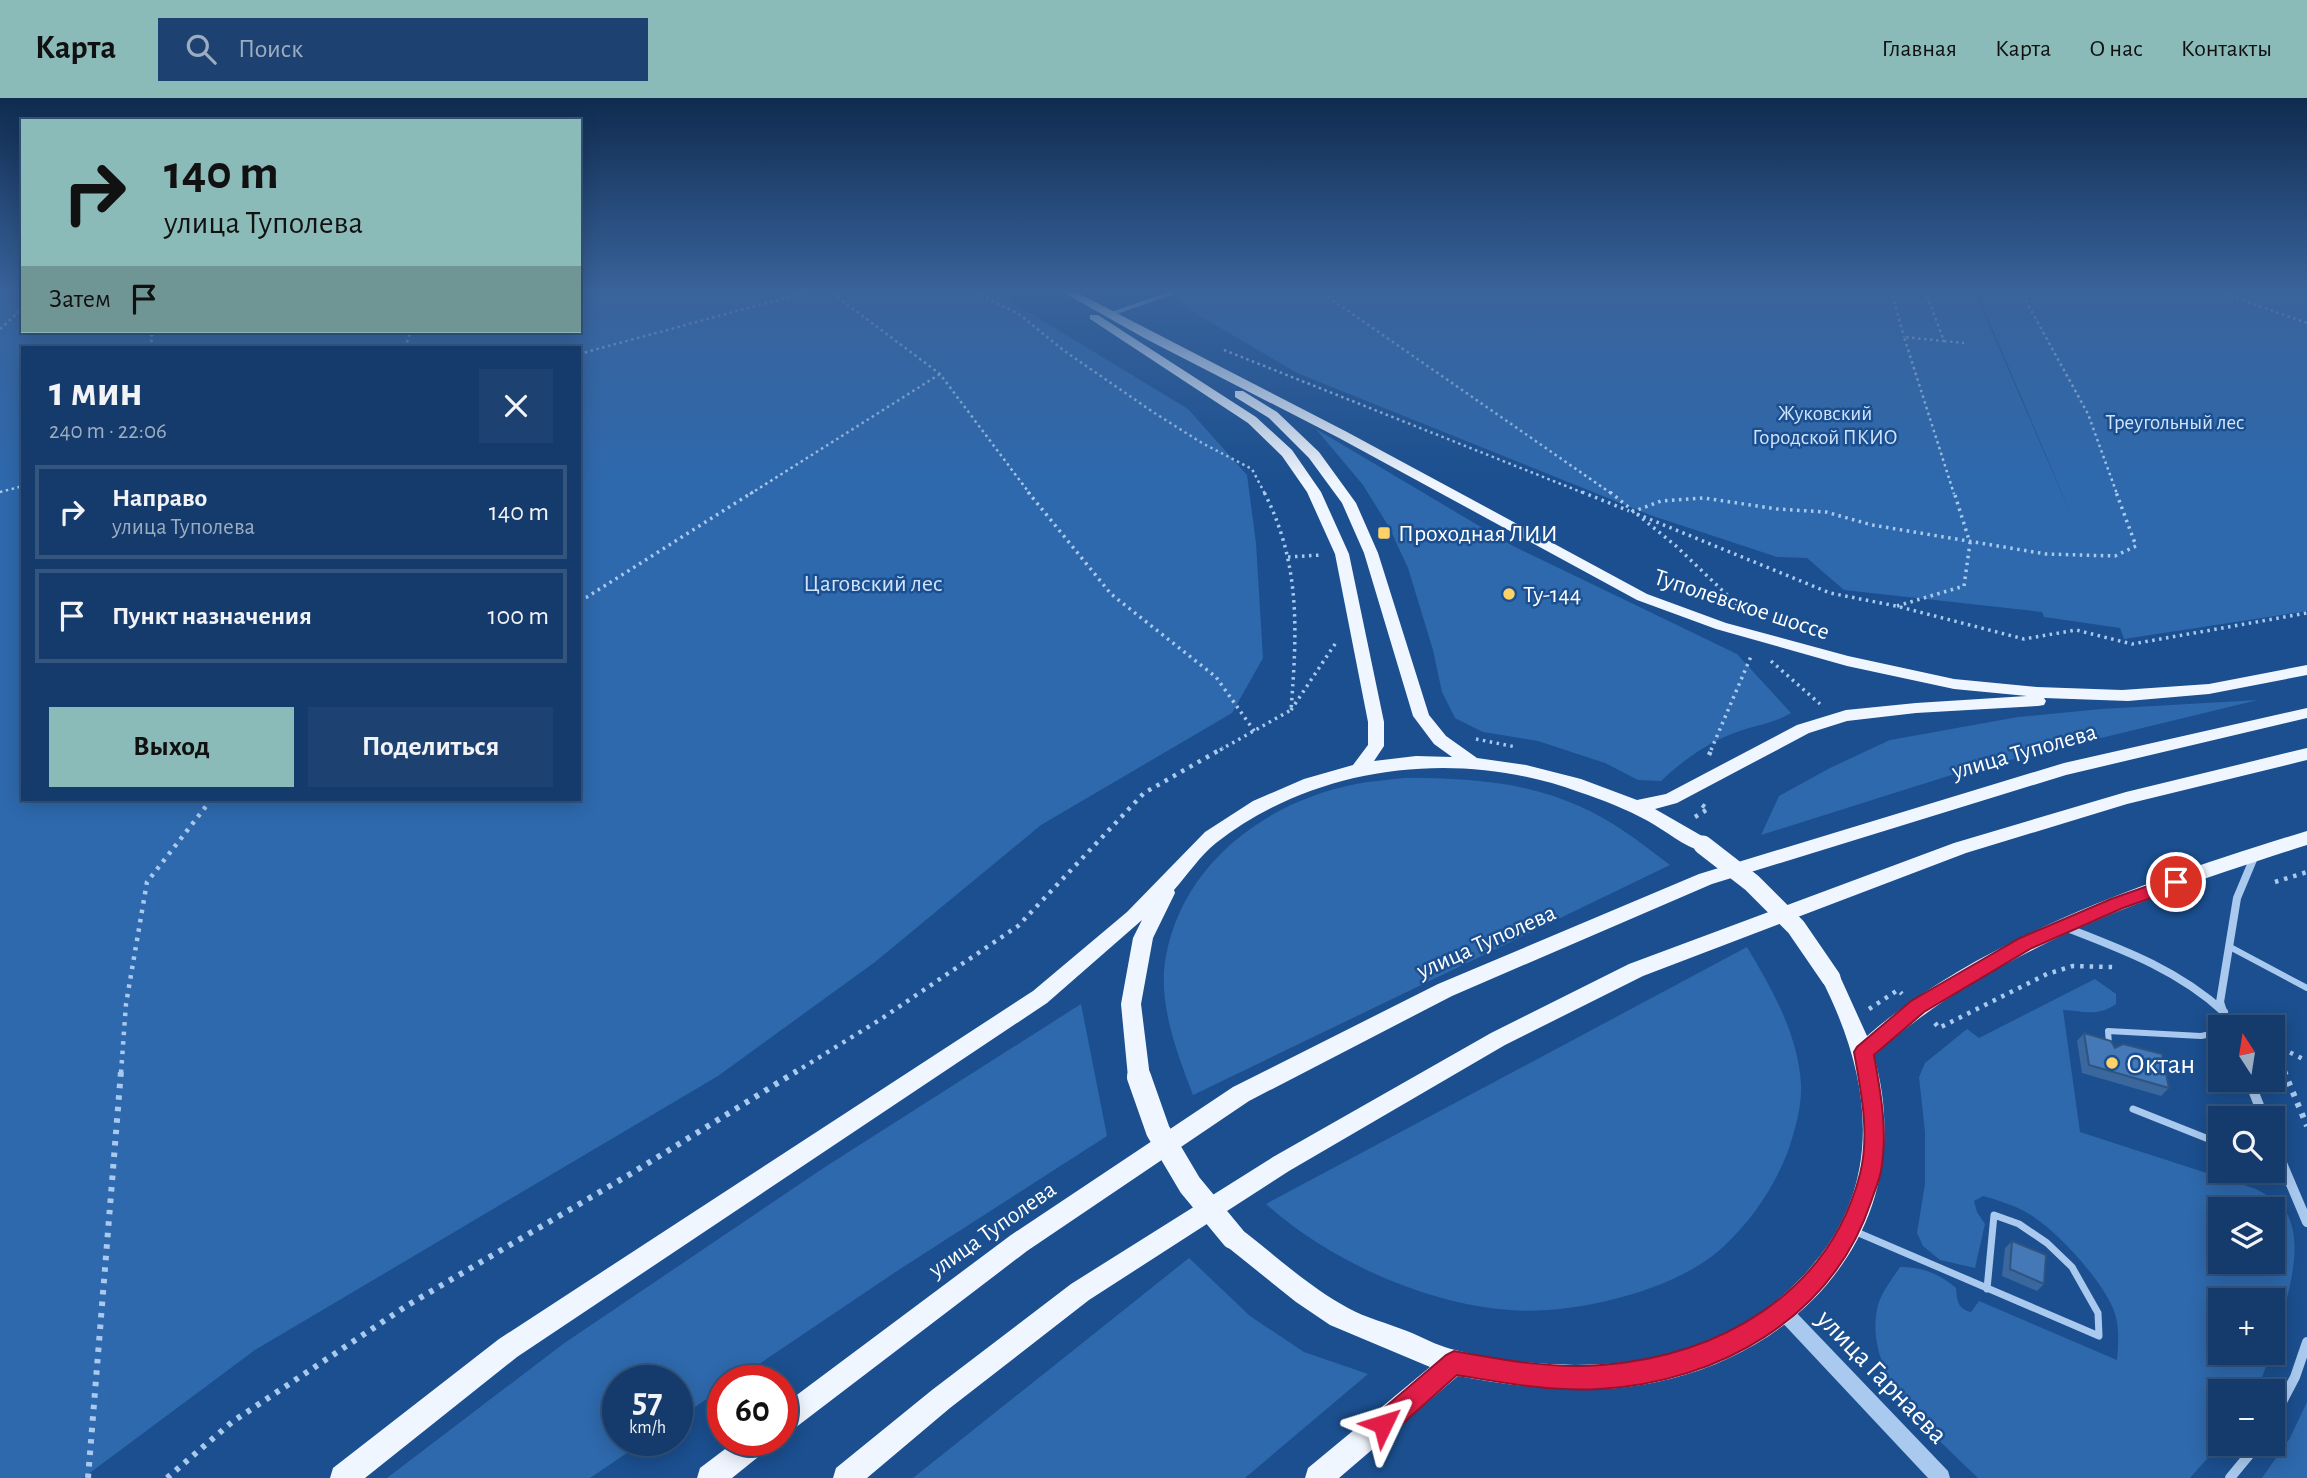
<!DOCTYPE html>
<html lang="ru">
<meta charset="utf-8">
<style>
:root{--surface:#143b6b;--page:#1d4271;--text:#f1f3f6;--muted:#9dadc1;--line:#33557e;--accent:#8bbbb9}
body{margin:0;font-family:"Alegreya Sans",sans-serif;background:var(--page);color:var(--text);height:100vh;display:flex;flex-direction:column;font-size:26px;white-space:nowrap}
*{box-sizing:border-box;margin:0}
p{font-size:23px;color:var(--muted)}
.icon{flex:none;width:38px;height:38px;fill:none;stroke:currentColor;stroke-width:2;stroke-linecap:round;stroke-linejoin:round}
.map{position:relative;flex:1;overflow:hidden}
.details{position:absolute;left:21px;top:248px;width:560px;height:455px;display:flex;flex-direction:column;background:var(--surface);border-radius:0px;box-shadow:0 4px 18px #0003,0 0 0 2px var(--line)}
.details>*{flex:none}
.hud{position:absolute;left:21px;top:21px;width:560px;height:214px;border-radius:0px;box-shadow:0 4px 18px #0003,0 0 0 2px var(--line);background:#8bbbb9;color:#111;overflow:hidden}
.needle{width:46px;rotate:348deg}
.controls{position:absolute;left:2208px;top:917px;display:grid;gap:14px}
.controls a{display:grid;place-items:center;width:77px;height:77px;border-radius:0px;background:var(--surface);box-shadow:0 4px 18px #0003,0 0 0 2px var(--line);font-size:35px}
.speed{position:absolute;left:602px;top:1267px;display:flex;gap:14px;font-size:35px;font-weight:700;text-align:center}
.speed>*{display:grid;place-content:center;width:91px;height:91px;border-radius:50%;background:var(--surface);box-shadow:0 4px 18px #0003,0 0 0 2px var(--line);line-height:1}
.speed small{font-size:18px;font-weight:400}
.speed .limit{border:10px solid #d22;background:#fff;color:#111}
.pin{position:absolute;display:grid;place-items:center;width:60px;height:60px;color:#fff;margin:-30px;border:4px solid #fff;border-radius:50%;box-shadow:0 2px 7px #0007}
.me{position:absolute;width:77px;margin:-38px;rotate:49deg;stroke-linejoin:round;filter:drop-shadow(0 0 5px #0008)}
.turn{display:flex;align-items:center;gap:24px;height:147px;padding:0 28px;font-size:32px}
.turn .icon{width:91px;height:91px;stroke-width:2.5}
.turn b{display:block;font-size:49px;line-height:60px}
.then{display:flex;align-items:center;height:66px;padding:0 28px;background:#0003;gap:14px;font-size:26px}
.round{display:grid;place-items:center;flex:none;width:74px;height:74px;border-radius:0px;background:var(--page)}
.headline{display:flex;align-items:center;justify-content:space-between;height:119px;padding:0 28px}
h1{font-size:42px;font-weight:700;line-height:52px}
.cta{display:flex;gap:14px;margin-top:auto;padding:14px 28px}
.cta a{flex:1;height:80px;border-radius:0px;background:var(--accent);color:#111;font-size:28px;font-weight:700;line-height:80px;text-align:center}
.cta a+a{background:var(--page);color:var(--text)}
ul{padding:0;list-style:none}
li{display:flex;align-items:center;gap:21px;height:94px;margin:0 14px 10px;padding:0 14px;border:4px solid var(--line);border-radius:0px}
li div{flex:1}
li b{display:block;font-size:26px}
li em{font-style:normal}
header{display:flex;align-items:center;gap:42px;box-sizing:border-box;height:98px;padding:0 35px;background:var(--accent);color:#111}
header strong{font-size:33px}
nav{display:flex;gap:38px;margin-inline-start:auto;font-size:24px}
.search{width:490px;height:63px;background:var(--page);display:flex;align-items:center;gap:18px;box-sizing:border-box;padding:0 24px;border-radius:0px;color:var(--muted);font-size:26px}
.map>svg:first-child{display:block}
</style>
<header>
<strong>Карта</strong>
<div class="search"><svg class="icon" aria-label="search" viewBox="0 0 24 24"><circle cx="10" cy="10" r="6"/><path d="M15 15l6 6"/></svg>Поиск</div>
<nav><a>Главная</a><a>Карта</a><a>О нас</a><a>Контакты</a></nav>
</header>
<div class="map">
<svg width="2307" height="1380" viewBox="0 0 2307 1380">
<rect width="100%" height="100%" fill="#1b4f8f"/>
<g fill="#2e69ad" fill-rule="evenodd">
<path d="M0,192H23V233H579V192H992L1188,311L1247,377L1256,445L1263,560L1232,615L1041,727L875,864L718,978L255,1252L83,1380H0ZM23,250H579V702H23Z"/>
<path d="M1173,192H1974L2073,421L1976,192H2307V513L2124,541L2120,530L2044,519L2042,514L1844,492L1807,460L1777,459L1650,417L1297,275L1182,207Z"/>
<path d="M1316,331L1513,448L1737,556L1791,615C1771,627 1750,628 1729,637C1704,647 1680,665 1661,683L1638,682L1605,665L1538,643L1483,634L1455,620L1442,594L1433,552L1408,470L1389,429L1363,387Z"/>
<path d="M2258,602L1961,674L1761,737L1779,698L1830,670L1890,642L2018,619L2101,611Z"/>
<path d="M1404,680C1464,680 1524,683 1579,708C1612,722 1641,745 1670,767L1193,997C1177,955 1157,904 1166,858C1183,765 1267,703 1356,686C1372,683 1388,682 1404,680Z"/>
<path d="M1747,849C1772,891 1798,936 1801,986C1802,1009 1795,1032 1788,1053C1774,1090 1752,1122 1723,1149C1676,1193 1574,1217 1510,1212C1425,1206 1328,1162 1266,1106Z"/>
<path d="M2095,881L2116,896V906C2098,919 2083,913 2063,912L2080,1034L2256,1091C2267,1097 2280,1104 2286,1114C2307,1148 2284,1211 2273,1246V1202H2221V1255H2271L2257,1293H2221V1345L2190,1380H1978C1934,1336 1864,1282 1877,1211C1880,1196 1892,1181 1900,1169C1922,1169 1940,1176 1956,1190C1957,1203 1958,1211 1971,1214L1979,1203L2117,1262C2118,1251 2119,1236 2117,1224C2113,1193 2063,1140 2038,1122C2023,1110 2001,1103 1983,1098L1974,1103L1977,1114L1985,1126L1975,1170L1940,1162L1923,1148L1917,1135L1925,1086V1034L1919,979L1925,965L1967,931L1979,940ZM2221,1111H2273V1164H2221Z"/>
<path d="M1081,906L1107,1038L897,1173L734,1283H723V1290L677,1321V1283H618V1342H646L590,1380H387L563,1246L825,1069Z"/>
<path d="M1189,1160L1250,1218L1304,1254L1368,1276L1245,1380H913Z"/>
<path d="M2307,1304V1380H2262L2290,1340Z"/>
</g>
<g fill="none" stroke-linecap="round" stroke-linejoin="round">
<g stroke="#a9c9ee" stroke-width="2.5" stroke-dasharray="2.5 3.5" stroke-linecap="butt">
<path d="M828,192L940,276L1030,396"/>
<path d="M970,192L1019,216L1063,252L1153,314L1202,345L1252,371L1265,396"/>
<path d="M1318,192L1612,396"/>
<path d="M1891,192L1904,239"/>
<path d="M1925,192L1944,243L1904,239L1954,396"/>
<path d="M2020,192L2088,316L2117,396"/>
<path d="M2214,192L2307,225"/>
<path d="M0,231L23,210"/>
<path d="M1944,243L1964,245"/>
<path d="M152,250L151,238L159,233"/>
<path d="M405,250L411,233"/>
<path d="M1224,252L1586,396"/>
<path d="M579,256L814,192"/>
<path d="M0,394L23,388"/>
<path d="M750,396L940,276"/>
</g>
<g stroke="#a9c9ee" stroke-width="3.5" stroke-dasharray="2.5 4.5" stroke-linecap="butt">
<path d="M1028,394L1111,496L1216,579L1255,634"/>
<path d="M1582,394L1629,413"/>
<path d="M1610,394L1676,448L1748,517"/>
<path d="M1632,414L1661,403L1704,400L1777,411L1826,414L1872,427L2046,456L2115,458L2136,448L2116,394"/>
<path d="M1637,416L1830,495L1896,508L2024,541L2076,532L2132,546L2307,515"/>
<path d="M1288,459L1322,457"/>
<path d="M579,501L587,499L753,394"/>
<path d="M1897,508L1964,488L1970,445L1954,394"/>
<path d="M1771,563L1820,606"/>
<path d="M1291,612L1337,543"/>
<path d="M1476,641L1516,649"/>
<path d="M1220,652L1291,612C1297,534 1301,466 1264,394"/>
<path d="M1711,652L1752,556"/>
</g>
<g stroke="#a9c9ee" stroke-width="4.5" stroke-dasharray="3.5 6" stroke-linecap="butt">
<path d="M1709,657L1712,650"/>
<path d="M1695,719L1708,711L1702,707"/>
<path d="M2275,784L2307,774"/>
<path d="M1869,911L1898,892L1902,896"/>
<path d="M1935,925L1939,930L2047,876L2073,868L2113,869"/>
<path d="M2273,946L2307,963"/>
<path d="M2273,948L2284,975"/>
<path d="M121,975L126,906L147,784L211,702"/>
<path d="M794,975L881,921L1018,828L1144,695L1223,650"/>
</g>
<g stroke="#a9c9ee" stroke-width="6" stroke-dasharray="4.5 7" stroke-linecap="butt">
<path d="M2284,973L2307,1028"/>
<path d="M88,1380L121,973"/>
<path d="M167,1380L232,1324L408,1207L632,1075L797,973"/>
</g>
<path stroke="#a9c9ee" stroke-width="3.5" d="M1111,216L1180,192"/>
<g stroke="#a9c9ee" stroke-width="6">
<path d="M2230,849L2307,890"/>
<path d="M2109,946L2108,933L2201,938L2221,934"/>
</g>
<g stroke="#a9c9ee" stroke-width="7">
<path d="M2133,1011L2221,1046"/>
<path d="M2272,1073L2287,1083"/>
<path d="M1854,1133L2099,1238L2098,1215L2072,1169L2047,1145L2019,1126L1994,1117L1987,1191"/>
</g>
<g stroke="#a9c9ee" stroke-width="8">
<path d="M2067,830C2124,852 2178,872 2224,914"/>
<path d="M2228,929L2220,904L2237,800L2255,757"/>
</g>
<g stroke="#a9c9ee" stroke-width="10">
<path d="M2249,982L2264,1020"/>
<path d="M2273,1044L2307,1124"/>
<path d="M2273,1321L2295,1279L2307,1244"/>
<path d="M2230,1380L2258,1346"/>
</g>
<path fill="#a9c9ee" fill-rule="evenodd" d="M1784,1205L1790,1208L1948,1373L1950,1380H1928L1778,1220L1775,1214L1778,1208Z"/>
<g fill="#f0f6ff" fill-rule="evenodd">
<path d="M1059,192H1072L1347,334L1647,496L1726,525L1848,558L1954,581L2037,589L2122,592L2209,586L2307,567V577L2209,596L2128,603L2044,600L2046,603L2044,607L2038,608L1916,615L1847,623L1809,635L1677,705L1655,711L1709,742L1712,747L1709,752L1703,754C1683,748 1666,733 1648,723C1626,711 1603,702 1579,694C1460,650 1317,666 1216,745C1200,758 1188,776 1174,792L1175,795L1153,840L1141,906L1150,979L1147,986L1139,988L1131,986L1128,979L1121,906L1133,840L1142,822L1047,905L517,1259L365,1380H330L333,1370L499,1241L1033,893L1127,814L1205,734L1253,703L1304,681L1353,667L1368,647V624L1335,456L1307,394L1282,358L1248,325L1090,221V217H1098L1256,319L1292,352L1321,394L1349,456L1384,624V648L1374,663L1416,658L1452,659L1434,646L1413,618L1364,455L1342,405L1309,360L1269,320L1235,299V293H1243L1277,314L1319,354L1356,405L1378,455L1429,617L1446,638L1477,660L1526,667L1581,681L1637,702L1666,696L1797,627L1846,612L1916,605L2027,598L1954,591L1847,568L1716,531L1637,502L1339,340L1146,241Z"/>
<path d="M2307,610V620L2066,677L1712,786L1452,898L1249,1003L1027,1153L791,1333L782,1337V1308L1011,1137L1233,989L1438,886L1699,776L2064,665Z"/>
<path d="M2307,650V662L2127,706L1966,755L1643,878L1505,947L1289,1073L1089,1202L950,1310L867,1380H833L836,1370L932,1292L1071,1186L1273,1059L1491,935L1629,866L1954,745L2126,694Z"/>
<path d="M2307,733V747C2163,793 1986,853 1874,958C1918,1113 1819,1243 1670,1281C1601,1299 1527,1291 1458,1278L1339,1380H1305L1308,1370L1430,1269L1330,1227L1296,1204L1225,1147L1221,1139L1225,1131L1233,1128L1241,1131C1276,1158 1309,1189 1348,1210C1366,1220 1387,1225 1407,1233C1422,1239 1436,1247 1451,1251C1529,1271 1625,1275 1702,1246C1740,1232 1774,1208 1802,1179C1887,1090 1873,982 1821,880L1824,874L1831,872L1838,874L1867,938C1982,838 2163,777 2307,733Z"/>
<path d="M737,1342H772L768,1351L732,1380H697L700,1370Z"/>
</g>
<path stroke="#f0f6ff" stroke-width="19" d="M1703,747L1752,785L1796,829L1831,880"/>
<path stroke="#f0f6ff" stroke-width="24" d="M1139,979L1158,1033L1190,1087L1233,1139"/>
</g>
<g fill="#3a679d">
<path d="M2084,935L2169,990L2161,998L2082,975L2077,943Z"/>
<path d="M2012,1143L2044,1186L2037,1193L2002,1178L2005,1150Z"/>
</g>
<g fill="#4478b7" stroke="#305480" stroke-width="2">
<path d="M2084,935L2111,943L2115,950L2123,946L2162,956L2169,990L2089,967Z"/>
<path d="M2012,1143L2046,1157L2044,1186L2010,1171Z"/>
</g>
<linearGradient id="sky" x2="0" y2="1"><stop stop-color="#0f2b4f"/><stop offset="0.5" stop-color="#39639b"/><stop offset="1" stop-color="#39639b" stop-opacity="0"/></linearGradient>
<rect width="2307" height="385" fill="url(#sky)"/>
<path fill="#e11d48" stroke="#92132f" stroke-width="2" d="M2176,778L2182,780L2184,784L2182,789L2123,810L2032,850L1924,914L1874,957C1881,996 1888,1034 1881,1073C1879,1084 1874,1094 1871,1104C1832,1220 1719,1284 1600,1291C1552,1294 1505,1285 1457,1277L1392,1335L1383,1338L1375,1335L1371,1326L1375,1318L1446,1257L1454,1253C1503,1262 1552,1271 1601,1267C1719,1258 1829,1196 1860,1076C1870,1036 1861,993 1854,954L1857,949L1911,903L2020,840L2111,801Z"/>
<g fill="#ffd166" stroke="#1b4f8f" stroke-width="2.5">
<rect x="1377" y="428" width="14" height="14" rx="3.5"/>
<circle cx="1509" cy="496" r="7"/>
<circle cx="2112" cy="965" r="7"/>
</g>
<g text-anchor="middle" stroke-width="5" stroke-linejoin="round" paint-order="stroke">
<g font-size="21" fill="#cfe3fa" stroke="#1b4f8f">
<text x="1825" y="322">Жуковский<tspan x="1825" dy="24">Городской ПКИО</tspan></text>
<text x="2175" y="331">Треугольный лес</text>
</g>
<g font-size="24" fill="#fff" stroke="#1b4f8f" text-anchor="start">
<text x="1398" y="443">Проходная ЛИИ</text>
<text x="1523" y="504">Ty-144</text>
</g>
<g font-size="24" fill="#cfe3fa" stroke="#1b4f8f">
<text x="873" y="493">Цаговский лес</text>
</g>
<g font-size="24" fill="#fff" stroke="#1b4f8f">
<text transform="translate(1742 506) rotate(18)" y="8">Туполевское шоссе</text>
<text transform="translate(2024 653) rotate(-16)" y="8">улица Туполева</text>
<text transform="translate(1486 843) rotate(-24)" y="8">улица Туполева</text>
<text transform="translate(992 1131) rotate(-35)" y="8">улица Туполева</text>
</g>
<g font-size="28" fill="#fff" stroke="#1b4f8f" text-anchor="start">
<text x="2126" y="975">Октан</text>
</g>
<g font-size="28" fill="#fff" stroke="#1b4f8f">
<text transform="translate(1883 1278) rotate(46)" y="10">улица Гарнаева</text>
</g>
</g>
</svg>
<div class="controls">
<a><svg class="needle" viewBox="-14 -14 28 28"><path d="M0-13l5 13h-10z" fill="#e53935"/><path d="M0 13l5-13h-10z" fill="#9dadc1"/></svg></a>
<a><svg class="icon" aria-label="search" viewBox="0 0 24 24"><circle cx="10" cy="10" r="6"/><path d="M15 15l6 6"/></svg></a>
<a><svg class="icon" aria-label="layers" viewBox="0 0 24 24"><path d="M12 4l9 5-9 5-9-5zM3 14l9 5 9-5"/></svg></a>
<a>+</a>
<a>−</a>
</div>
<div class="speed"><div>57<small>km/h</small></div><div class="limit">60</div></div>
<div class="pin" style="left:2176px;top:784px;background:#d93025"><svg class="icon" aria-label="arrive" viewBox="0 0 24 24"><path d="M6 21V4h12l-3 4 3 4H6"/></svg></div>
<svg class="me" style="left:1383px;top:1326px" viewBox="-20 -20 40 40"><path d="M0-17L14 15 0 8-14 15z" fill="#e11d48" stroke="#fff" stroke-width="4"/></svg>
<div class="hud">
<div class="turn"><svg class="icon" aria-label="right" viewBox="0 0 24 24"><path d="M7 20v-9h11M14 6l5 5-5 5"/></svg><div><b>140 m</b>улица Туполева</div></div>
<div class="then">Затем<svg class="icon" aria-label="arrive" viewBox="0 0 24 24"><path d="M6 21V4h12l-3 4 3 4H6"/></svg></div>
</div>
<section class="details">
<div class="headline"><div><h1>1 мин</h1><p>240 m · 22:06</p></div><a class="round"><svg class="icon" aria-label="close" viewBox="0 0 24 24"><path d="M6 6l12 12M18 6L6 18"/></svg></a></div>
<ul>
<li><svg class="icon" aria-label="right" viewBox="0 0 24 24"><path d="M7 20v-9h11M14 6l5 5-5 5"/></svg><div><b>Направо</b><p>улица Туполева</p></div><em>140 m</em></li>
<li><svg class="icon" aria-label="arrive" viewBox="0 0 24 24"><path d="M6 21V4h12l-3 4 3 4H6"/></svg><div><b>Пункт назначения</b></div><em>100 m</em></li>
</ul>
<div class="cta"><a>Выход</a><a>Поделиться</a></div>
</section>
</div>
